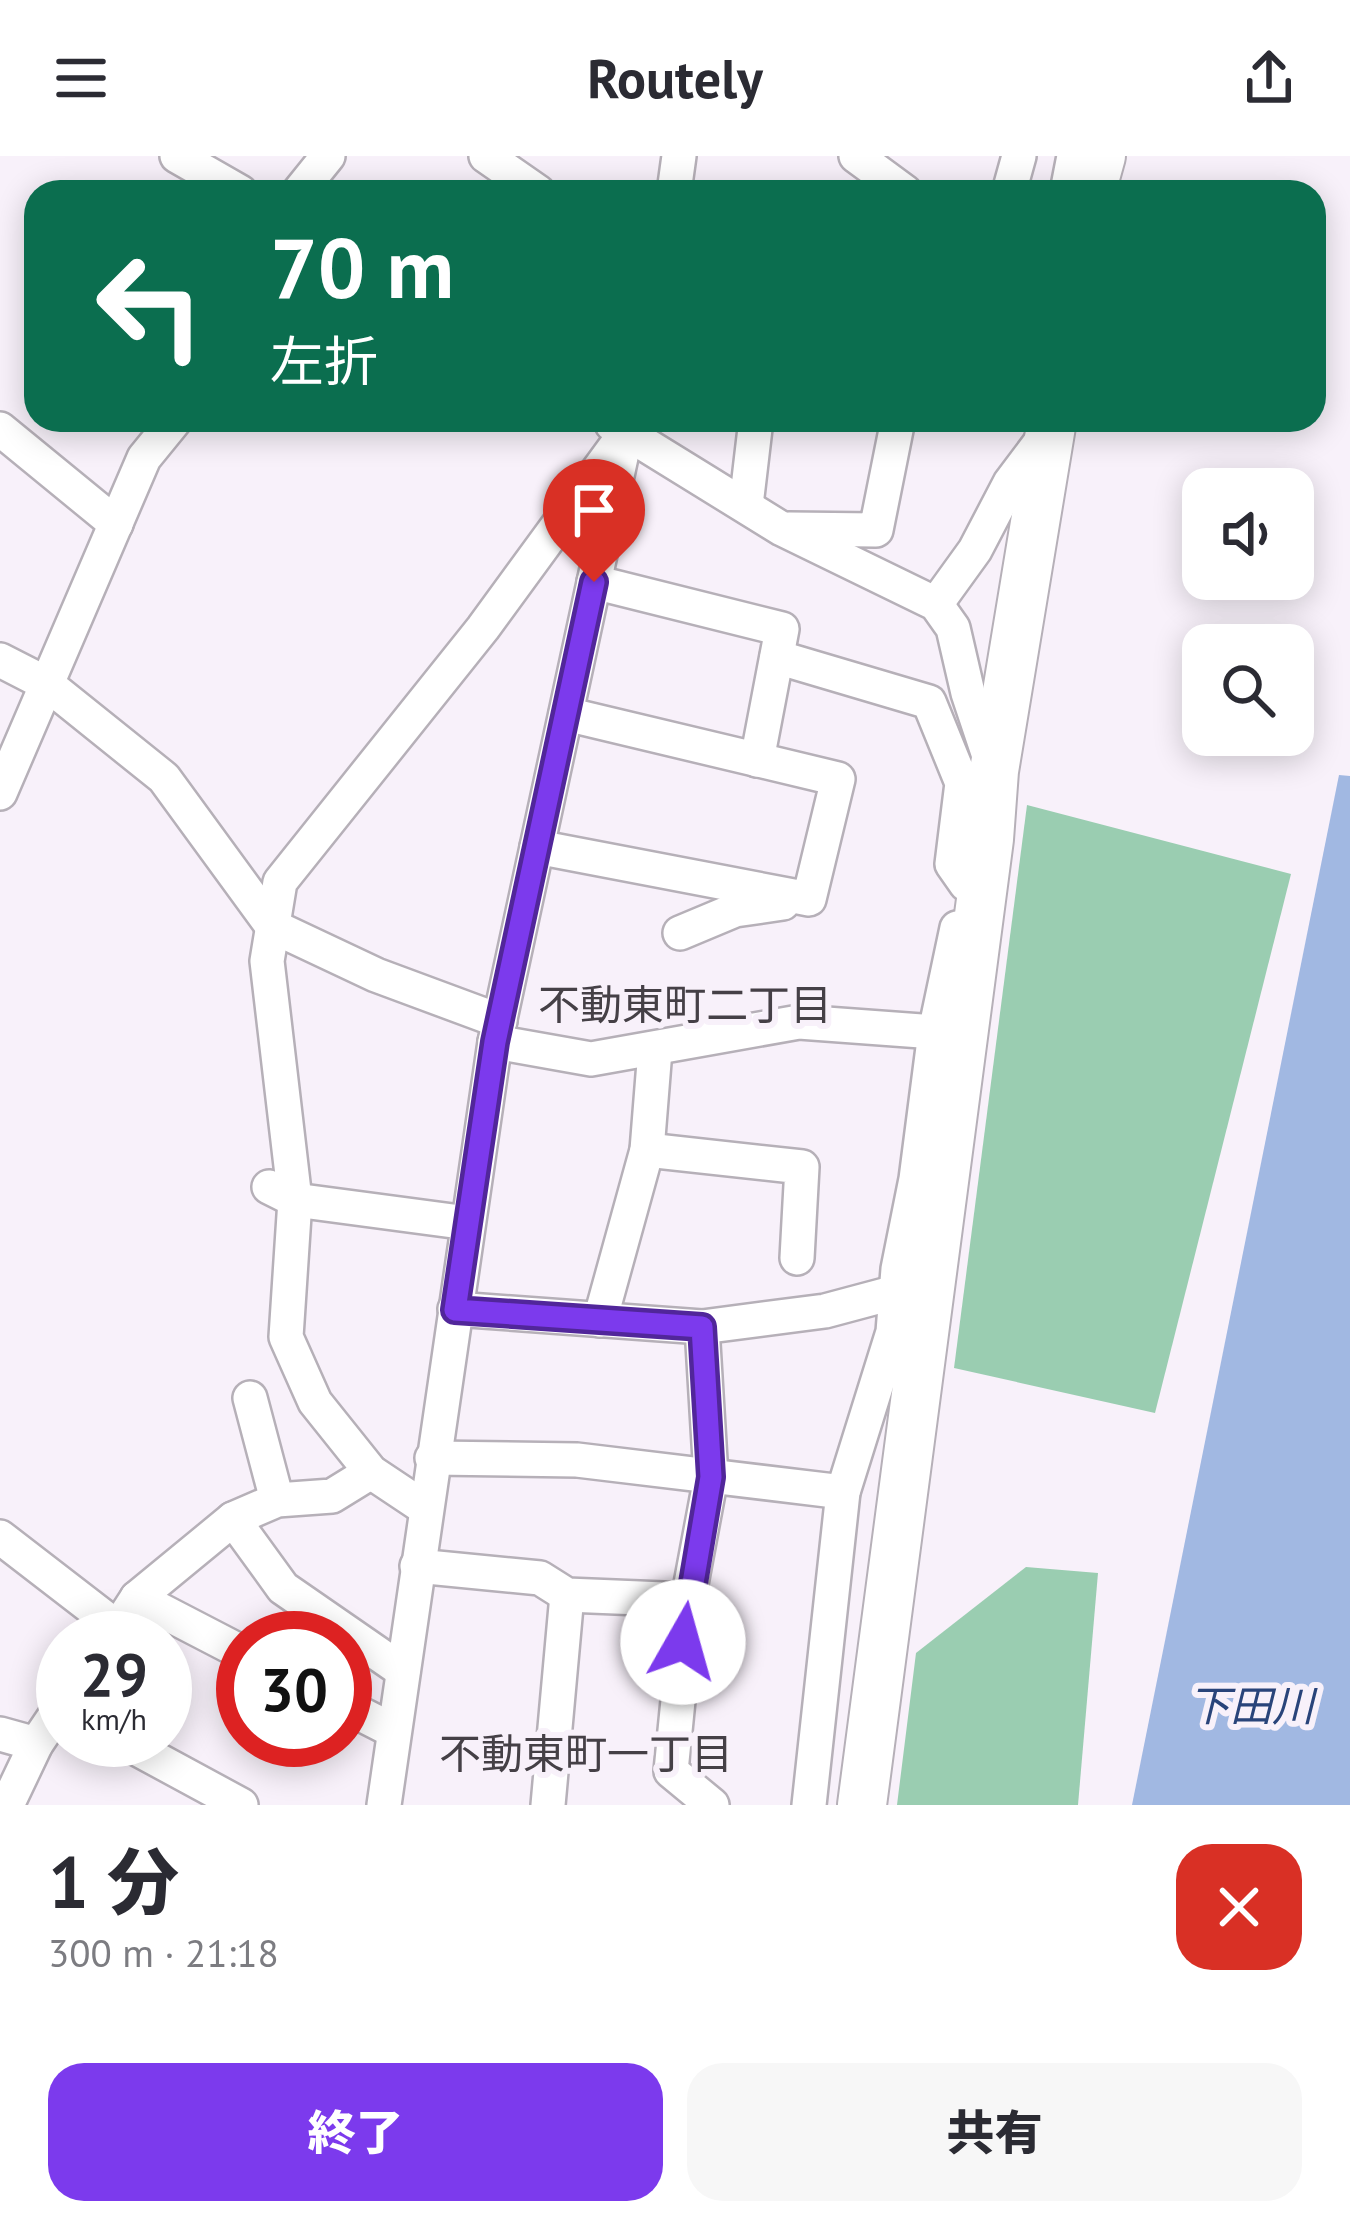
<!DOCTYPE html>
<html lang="ja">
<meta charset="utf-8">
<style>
:root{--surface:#fff;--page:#f7f7f7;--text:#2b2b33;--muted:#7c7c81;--accent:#7c3aed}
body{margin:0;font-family:"PT Sans","Noto Sans JP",sans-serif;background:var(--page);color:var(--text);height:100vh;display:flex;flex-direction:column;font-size:45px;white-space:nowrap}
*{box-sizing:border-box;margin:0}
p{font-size:39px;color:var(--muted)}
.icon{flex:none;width:66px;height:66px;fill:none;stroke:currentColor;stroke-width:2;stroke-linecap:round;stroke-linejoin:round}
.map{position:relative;height:1649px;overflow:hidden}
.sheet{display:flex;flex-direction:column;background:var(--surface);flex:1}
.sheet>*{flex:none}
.hud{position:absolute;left:24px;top:24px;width:1302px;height:252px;border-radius:36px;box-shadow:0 6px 30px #0003;background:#0b6e4f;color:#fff;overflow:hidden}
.tools{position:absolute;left:1182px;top:312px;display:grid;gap:24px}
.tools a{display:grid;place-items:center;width:132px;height:132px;border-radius:24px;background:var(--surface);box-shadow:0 6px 30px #0003;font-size:60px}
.speed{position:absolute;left:36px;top:1455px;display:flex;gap:24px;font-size:60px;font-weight:700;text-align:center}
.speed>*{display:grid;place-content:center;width:156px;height:156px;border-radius:50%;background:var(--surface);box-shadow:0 6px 30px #0003;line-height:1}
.speed small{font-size:30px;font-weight:400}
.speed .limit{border:18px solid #d22;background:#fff;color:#111}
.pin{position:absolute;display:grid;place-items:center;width:102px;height:102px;color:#fff;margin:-123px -51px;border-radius:50% 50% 50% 0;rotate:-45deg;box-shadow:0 0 12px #0007}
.pin .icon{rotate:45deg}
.me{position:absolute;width:132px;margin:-66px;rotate:7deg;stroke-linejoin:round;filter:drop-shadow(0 0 9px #0008)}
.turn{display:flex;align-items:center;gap:42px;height:252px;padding:0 48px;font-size:54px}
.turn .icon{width:156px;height:156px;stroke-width:2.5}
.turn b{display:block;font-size:84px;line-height:102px}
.round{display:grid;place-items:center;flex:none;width:126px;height:126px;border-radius:36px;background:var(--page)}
.headline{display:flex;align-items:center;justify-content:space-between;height:204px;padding:0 48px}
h1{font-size:72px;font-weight:800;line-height:90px}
.primary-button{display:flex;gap:24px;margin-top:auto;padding:24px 48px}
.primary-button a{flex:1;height:138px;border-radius:36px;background:var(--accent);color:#fff;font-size:48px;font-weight:800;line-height:138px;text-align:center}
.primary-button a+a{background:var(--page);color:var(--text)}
header{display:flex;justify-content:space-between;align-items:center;height:156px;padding:0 48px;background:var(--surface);font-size:54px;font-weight:800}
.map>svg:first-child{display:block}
</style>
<header><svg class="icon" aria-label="menu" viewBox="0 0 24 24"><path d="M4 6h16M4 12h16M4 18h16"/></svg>Routely<svg class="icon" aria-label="share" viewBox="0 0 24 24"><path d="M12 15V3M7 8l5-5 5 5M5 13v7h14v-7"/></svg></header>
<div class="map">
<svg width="1350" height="1649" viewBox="0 0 1350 1649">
<rect width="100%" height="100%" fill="#f8f1fa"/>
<g fill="#9acdb1">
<path d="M1027,649L1291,718L1155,1257L954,1212Z"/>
<path d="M1026,1411L1098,1417L1078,1649H897L916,1497Z"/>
</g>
<path fill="#a1b8e2" d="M1339,619L1350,620V1649H1132Z"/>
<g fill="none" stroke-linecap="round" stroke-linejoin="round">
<g stroke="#b6b0b8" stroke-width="38">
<g id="street">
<path d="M177,0L240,36"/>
<path d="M486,0L538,36"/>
<path d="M856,0L905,36"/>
<path d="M299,36L328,0"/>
<path d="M674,36L679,0"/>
<path d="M1009,36L1019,0"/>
<path d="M1067,36L1074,0"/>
<path d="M612,268L782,373L936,448L953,472L968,537L992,609"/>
<path d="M0,273L116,368"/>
<path d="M746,349L756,264"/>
<path d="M789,373L876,374L898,264"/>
<path d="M594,426L782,473L757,604"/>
<path d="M936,448L975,394L1010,327L1046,279"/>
<path d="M777,501L929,546L962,627L952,708L966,728"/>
<path d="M0,504L47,528L164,622L272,770L376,819L500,865"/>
<path d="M0,637L144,302L175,264"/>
<path d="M537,691L809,743L838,623L566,558"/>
<path d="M680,777L735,754L783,747"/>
<path d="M495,886L591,903L799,866L935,876"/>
<path d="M647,994L802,1011L797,1102"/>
<path d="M269,1031L295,1044L468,1067"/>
<path d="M455,1153L702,1171L825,1155L896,1136"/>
<path d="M600,1164L647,994L655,894"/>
<path d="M702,1171L711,1321L688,1444L671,1615L712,1649"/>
<path d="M250,1242L277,1344"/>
<path d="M432,1302L577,1304L843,1336"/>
<path d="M425,1352L371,1316L315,1246L286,1181L295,1044L267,805L280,726L483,472L616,290"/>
<path d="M233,1363L283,1432L403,1515"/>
<path d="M0,1381L118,1472"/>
<path d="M417,1410L540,1422L567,1439L688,1444"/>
<path d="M137,1442L243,1497"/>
<path d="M111,1482L137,1442L233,1363L277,1344L332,1340L371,1316"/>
<path d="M345,1550L394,1575"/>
<path d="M0,1578L36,1588"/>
<path d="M121,1584L241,1649"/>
<path d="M7,1649L36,1588L63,1548"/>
<path d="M384,1649L495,886L629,264"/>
<path d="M548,1649L567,1439"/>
<path d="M809,1649L843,1336L893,1176L898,1113L916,1023L935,876L957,772"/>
</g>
</g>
<g stroke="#b6b0b8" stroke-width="52">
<g id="secondary">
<path d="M1091,36L1101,0"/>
<path d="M862,1649L989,683L994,615L1052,264"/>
</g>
</g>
<use href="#street" stroke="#fff" stroke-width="33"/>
<use href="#secondary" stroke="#fff" stroke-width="48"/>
</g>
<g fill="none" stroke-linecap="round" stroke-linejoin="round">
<g stroke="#51269a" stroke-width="30">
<path id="route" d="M594,426L495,886L455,1154L702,1171L711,1321L683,1486"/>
</g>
<use href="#route" stroke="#7c3aed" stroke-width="21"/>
</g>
<g text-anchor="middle" stroke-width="12" stroke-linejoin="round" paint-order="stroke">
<g font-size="42" fill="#454046" stroke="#f8f1fa">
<text x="685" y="864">不動東町二丁目</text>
<text x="586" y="1613">不動東町一丁目</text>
</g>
<g font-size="42" font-style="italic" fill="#29447a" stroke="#f8f1fa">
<text x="1251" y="1565">下田川</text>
</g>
</g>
</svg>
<div class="tools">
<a><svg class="icon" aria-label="sound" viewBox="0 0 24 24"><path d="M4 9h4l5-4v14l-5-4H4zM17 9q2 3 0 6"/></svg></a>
<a><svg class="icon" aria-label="search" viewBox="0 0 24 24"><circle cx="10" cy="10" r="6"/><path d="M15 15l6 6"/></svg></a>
</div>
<div class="speed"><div>29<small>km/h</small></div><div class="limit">30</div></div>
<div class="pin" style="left:594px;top:426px;background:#d93025"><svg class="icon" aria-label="arrive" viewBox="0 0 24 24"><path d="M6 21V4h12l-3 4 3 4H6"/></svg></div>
<svg class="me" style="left:683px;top:1486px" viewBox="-20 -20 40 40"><circle r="19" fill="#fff"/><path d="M0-13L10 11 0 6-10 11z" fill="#7c3aed"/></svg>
<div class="hud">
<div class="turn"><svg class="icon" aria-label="left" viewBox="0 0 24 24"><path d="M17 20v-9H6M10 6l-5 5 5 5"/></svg><div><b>70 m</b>左折</div></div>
</div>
</div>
<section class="sheet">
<div class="headline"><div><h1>1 分</h1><p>300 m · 21:18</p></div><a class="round" style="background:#d93025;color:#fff"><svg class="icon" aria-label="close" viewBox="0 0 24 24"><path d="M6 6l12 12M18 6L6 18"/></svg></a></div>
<div class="primary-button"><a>終了</a><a>共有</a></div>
</section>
